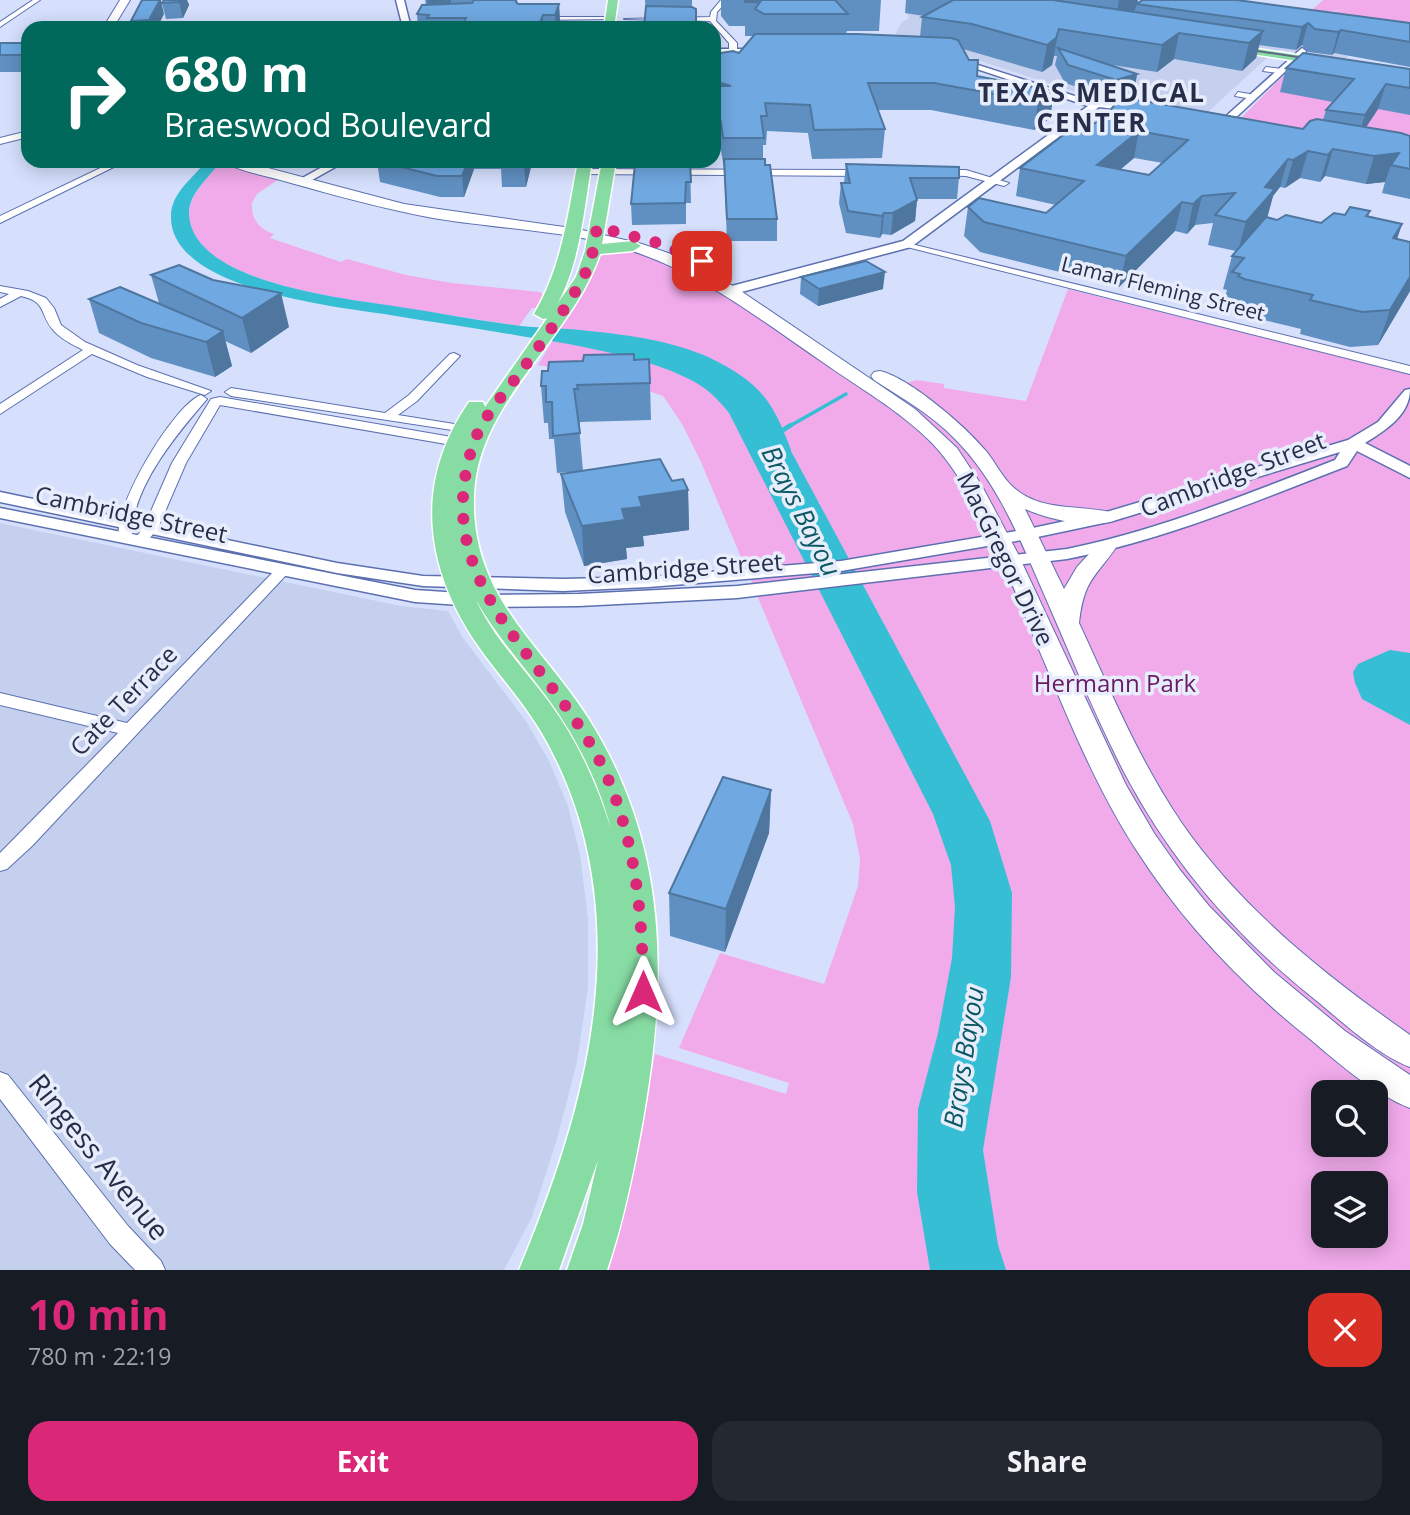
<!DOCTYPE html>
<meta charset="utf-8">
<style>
:root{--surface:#171b24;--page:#242831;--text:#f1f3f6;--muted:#9ea1a6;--accent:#db2777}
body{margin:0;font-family:"Open Sans",sans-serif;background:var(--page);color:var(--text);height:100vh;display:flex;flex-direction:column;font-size:26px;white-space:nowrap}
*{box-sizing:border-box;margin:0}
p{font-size:23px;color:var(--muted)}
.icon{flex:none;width:38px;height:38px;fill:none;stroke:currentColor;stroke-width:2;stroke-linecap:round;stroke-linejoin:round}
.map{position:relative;height:1270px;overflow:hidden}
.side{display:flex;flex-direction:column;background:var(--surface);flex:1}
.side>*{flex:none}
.top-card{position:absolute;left:21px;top:21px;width:700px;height:147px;border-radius:21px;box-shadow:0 4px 18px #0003;background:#00695c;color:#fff;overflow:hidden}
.buttons{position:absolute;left:1311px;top:1080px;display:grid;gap:14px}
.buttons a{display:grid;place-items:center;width:77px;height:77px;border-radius:14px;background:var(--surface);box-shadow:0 4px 18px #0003;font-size:35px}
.pin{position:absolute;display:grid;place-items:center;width:60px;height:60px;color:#fff;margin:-30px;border-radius:14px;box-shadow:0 4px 10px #0006}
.me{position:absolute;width:77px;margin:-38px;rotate:0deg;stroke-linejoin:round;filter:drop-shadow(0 0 5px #0008)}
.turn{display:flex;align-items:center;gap:24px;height:147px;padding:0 28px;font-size:32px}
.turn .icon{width:91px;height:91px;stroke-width:2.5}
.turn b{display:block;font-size:49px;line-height:60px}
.round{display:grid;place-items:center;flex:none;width:74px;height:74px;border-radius:21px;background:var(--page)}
.headline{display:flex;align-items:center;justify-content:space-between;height:119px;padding:0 28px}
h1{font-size:42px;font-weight:700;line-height:52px;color:var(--accent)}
.action{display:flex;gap:14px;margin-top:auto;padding:14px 28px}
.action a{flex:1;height:80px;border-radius:21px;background:var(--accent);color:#fff;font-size:28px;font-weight:700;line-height:80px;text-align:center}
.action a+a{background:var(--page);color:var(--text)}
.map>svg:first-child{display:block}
</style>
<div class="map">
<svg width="1410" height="1270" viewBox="0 0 1410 1270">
<rect width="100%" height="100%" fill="#d6e0fd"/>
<g fill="#c5d0ef">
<path d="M1103,0L1363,38L1345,60L1280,50L1269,56L1208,112L1126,104L1092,97L961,55L904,50L896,33L901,23L909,18L906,10Z"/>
<path d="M0,523L401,606L448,611L463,638L526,721L549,761L568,806L580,855L588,919V987L577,1062L557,1139L532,1217L504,1270H0Z"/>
</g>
<g fill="#f1abeb" fill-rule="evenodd">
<path d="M1323,0H1410V36L1325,15L1343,9L1302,19Z"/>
<path d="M1298,61L1410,79V153L1239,120Z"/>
<path d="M220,163L279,179L257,194L252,203C251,219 259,229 274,234L270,238L341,262L347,259L406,275L452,283L540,292L546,297L536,308H532L519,326C481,320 442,314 404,308C355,300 184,283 189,212C191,192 208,177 220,163Z"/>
<path d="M627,248C717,279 792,342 870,395L916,380L944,384V388L1026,401L1068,289L1410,374V1270H605L631,1184L655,1054L786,1094L789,1083L679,1048L720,953L824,984L858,886L860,859L853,824L701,462L682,424L663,396L611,378L538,365L590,279L600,253ZM1323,1092H1376V1144H1323ZM1323,1183H1376V1236H1323Z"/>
</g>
<g fill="#36bfd4">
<path d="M206,161H221C210,177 188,193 189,215C193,284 349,299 400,307C440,313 480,321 521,326C543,328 567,328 589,331C629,335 672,341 708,357C760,382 773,400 792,453L990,821L1012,893L1011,977L983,1150L998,1245L1006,1270H930L917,1192L918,1109L938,1033L952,958L955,907L951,865L933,814L729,413C718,399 706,387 689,379C642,355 569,344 515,335C474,328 432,322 390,315C337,307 172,290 171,218C170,193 193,179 206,161Z"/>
<path d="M1390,650L1410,653V725L1362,699L1355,683L1353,672L1358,664Z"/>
</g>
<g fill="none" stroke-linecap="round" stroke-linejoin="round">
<path stroke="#36bfd4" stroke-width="3.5" d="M788,427L846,394"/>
<path stroke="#36bfd4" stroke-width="4.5" d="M780,432L791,425"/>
<g stroke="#5c70b0" stroke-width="2">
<g id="minor">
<path d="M33,0H40L0,27V22Z"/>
<path d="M721,0H728L717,12L716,21L737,43V61L714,76V71L729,60V43L710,21L624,19L710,17L711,12Z"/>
<path d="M539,17H611L614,19L537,20Z"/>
<path d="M1266,67L1282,69L1283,71L1279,73L1263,71Z"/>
<path d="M1238,92L1255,95L1256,97L1252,99L1235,96Z"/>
<path d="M28,131V137L0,144V138Z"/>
<path d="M115,161H126L0,223V216Z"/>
<path d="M583,169L866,170L870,173L866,176L580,174L579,172Z"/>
<path d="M938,170H966L1009,183L1004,186L966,176L935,175L934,173Z"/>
<path d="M903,242L1410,366V374L903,246Z"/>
<path d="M0,286L28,291L46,298L54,308L61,325L85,342L137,365L211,391L205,395L147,377L92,354L0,414V404L83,350C74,345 62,340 54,331C39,315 48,302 21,296L0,307V299L9,294L0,292Z"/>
<path d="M454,353L460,356L458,358L417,401L398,415L473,427L479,431L478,434L231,396L225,392L231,388L385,413L409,395L450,354Z"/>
<path d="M201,395L207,399C177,434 130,489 132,538L125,542L120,541C108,514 174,404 201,395Z"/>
<path d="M220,397L469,440L475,444L469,448L220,405L186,463L158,528L145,544H135L133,541L144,527L172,463L211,399Z"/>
<path d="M282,567L289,571L287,574L32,846L7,869L0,871V853L118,733L0,705V693L127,723L277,568Z"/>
<path d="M0,1072L8,1075L128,1226L161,1261L165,1270H135L110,1244L0,1099Z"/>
</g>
</g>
<g stroke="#5c70b0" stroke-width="3">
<g id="tertiary">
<path d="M396,0H404L411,28H403Z"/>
<path d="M1302,48L1306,51L1305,53L1231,122L1203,118L1202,116L1207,113L1225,117Z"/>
<path d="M714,49H766L770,52L766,55H714Z"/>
<path d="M950,56L1087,100L1100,99L1144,109L1139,112L1099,107L911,247L734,294H724V288L903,241L1088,106L950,60Z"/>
<path d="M333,161H346L305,184L295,182Z"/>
<path d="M1410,389C1410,415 1386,430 1365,443L1410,466V478L1357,451L1347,466C1254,502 1164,540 1067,559L737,598L579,606L490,607L415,602L0,518V508L415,590L490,595L579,594L737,586L1067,549C1160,530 1247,494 1335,460L1340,452L1113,521L1028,539L841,571L649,587L563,591L423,586L337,573L0,502V492L337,563L423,576L563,579L649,577L841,561L1028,529L1103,513L1348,440L1378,422L1405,390Z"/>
</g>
</g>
<g stroke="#5c70b0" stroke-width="2">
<g id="secondary">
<path d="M120,0H130L113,28H103Z"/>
<path d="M222,161H242L404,204L578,229L642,244L671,254L735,287L915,409L957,448L982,486L1017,552L1126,785L1154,833L1180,870L1209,906L1274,972L1345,1031L1410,1075V1108C1374,1094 1339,1064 1310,1039C1242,985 1182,922 1135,848C1099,792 1072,728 1046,666C1018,600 980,493 932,443C899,410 858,387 821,361C739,305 679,255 577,237C529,229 481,226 433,218C385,209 337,196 291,183C269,176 240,172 222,161Z"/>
<path d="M880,371C910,378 966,427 986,451C995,462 1002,477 1012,486C1040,513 1080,504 1114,513L1117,517L1114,521C1086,528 1051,520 1025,509L1064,589L1077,567L1100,542H1114L1117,546C1095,578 1084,579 1079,623C1110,690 1139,760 1181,822C1241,909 1325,975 1410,1035V1067C1375,1054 1336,1016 1307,993C1232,932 1170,859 1125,774C1093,712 1068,648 1040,585C1018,534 995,479 955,439C932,415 902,398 874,380L871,376L874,372Z"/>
</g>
</g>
<g stroke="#fff" stroke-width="3">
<g id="primary">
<path d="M608,0H618L614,28H604Z"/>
<path d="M1224,44L1330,60L1336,63L1330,66L1220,49V45Z"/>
<path d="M578,161H592C583,214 580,272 549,318L543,319L534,314C562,267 568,214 578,161Z"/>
<path d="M602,161H616L602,244L633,241L641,246L633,251L600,254C571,340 476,403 474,497C471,596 540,643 588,718C669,846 668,980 642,1125C633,1174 623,1223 607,1270H567L583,1224L598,1160L559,1270H519C574,1138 618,997 588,853C579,809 561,763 537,725C519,696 496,672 477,644C424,566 414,482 469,402H483L485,407L576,277L585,251ZM476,600C494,632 518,659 540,688C572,729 598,778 611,829C597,784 577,740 549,702C524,668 494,639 476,600Z"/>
</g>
</g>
<use href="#minor" fill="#fff" fill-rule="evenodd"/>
<use href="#tertiary" fill="#fff" fill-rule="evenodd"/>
<use href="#secondary" fill="#fff" fill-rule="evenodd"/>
<use href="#primary" fill="#87dca3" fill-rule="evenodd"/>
<path stroke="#5f6884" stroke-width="2" d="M1238,48L1317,60"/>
</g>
<g fill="#6090c2" fill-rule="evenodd">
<path d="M187,0L189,5L183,18L166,19L162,3Z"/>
<path d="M425,0H517L518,4H559L560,22L558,28H418L417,14L426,5Z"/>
<path d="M645,0H692V7L646,13Z"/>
<path d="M721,0H881L879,31H847L846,34L920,37L922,17L924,16L905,13L906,0H1138L1137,3L1410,23V67L1334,53L1332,55L1308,52L1302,45L1296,50L1259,45L1256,58L1242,71L1174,59L1157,72L1106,64L1137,74L1134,92L1112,98L1065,83L1055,65L1057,56H1054L1052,65L1042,72L963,49L977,76L1054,91L1050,118L1034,130L931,110H878L885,129L882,158L812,159L808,133L767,131L766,145H763V159L777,219V241H727L724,168L721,151L719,145H714V54L739,53L754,36H745V26H729L721,16Z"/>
<rect x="0" y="43" width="28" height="29"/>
<path d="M1286,68L1410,69V115L1378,109L1366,127L1410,136V199L1382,193L1385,182L1366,184L1325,176L1320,182L1300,178L1285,188L1280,187L1273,196L1267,218L1277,220L1321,223L1345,215L1370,211L1368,217L1402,224L1397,239L1410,291L1378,345L1350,347L1300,334L1301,329L1235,313L1229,310L1230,307L1223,306L1227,290L1223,289L1232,256L1236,251L1208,245L1213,223L1195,225L1187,234L1175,231L1119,287L980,252L964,236L968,207L1046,213L1056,205L1016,196L1020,168L1079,131L1303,129L1323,120L1326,110L1333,102L1280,92ZM1134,158L1163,163L1149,175L1120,170Z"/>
<path d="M377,161H562L561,163H532L526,187H502L501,169H474L464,197H440L380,182Z"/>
<path d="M690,161L691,203H686V224L632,225L631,204Z"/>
<path d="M846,164L959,178L957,199H917L915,221L891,235L882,234L880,238L846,233L839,203L841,183H844Z"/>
<path d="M151,275L289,327L251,353L225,341L232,366L215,377L151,358L99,333L89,299L159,303Z"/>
<path d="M801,277L883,289L818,306L800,294Z"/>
<path d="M635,360L650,383L651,420L580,422V426H579L583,471L672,481L688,490L689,530L643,536L644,546L626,548L627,559L584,566L565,512L561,474L570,472L557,473L554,439H549L548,423H544L541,386L548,371Z"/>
<path d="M771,790L769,833L725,952L670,936L669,893Z"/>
</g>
<g fill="#4e769e">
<path d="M160,0H161L164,14L157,28H133L131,21Z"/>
<path d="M180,0H187L189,5L183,18L179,2Z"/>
<path d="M427,0H451L452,14L429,16Z"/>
<path d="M1119,0H1138L1135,10L1115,24Z"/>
<path d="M559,4L560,22L558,28H556L555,15Z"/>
<path d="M543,15V28H538Z"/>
<path d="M1308,23L1302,45L1296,50L1302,27Z"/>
<path d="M1059,29L1052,65L1042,72L1047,45Z"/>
<path d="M1341,30L1334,53L1332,55L1338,32Z"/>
<path d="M1263,31L1256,58L1242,71L1249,43Z"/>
<path d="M1179,33L1174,59L1157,72L1162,45Z"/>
<path d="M1137,74L1134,92L1112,98L1116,80Z"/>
<path d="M1386,84L1378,109L1357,141L1365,115Z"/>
<path d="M1054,91L1050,118L1034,130L1038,102Z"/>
<path d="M1139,131L1134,158L1092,193L1097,165Z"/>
<path d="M1333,149L1325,176L1320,182L1328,155Z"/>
<path d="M1308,151L1300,178L1285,188L1293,160Z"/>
<path d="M1399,153L1391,165L1385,182L1366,184L1374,156Z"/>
<path d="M1288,159L1280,187L1273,196L1267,218L1238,251L1246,222L1265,187Z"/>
<path d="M468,161H474V169L464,197L462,176Z"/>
<path d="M525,161H532V163L526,187L524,167Z"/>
<path d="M1202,196L1195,225L1187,234L1193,204Z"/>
<path d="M917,200L915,221L891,235L893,213Z"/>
<path d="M1182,202L1175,231L1119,287L1126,256Z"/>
<path d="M884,213L882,234L880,238L882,216Z"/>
<path d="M1402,224L1391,256L1393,238Z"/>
<path d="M885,272L883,289L818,306L819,289Z"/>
<path d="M1410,277V291L1378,345L1390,310Z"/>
<path d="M281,293L289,327L251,353L242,318Z"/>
<path d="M223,331L232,366L215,377L206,342Z"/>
<path d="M688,490L689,530L643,536L644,546L626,548L627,559L584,566L582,526L622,509L639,497Z"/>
<path d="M771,790L769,833L725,952L726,909Z"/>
</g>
<g fill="#70a8e1" stroke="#4e769e" stroke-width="2" fill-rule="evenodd">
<path d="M142,0H160L149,20L131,21Z"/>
<path d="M164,0H180L179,2L162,3Z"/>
<path d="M474,0H516V2L518,4H559L555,15H543L538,28H461L466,18H427L429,15L417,14L422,5L472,3Z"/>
<path d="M745,0H835L848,14H764L755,9L760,2H745Z"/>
<path d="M953,0H1053L1263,31L1249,43L1179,33L1162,45L1059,29L1056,38L1047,45L972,24L922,17Z"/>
<path d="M1143,0H1237L1410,23V42L1341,30L1338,32L1315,29L1308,23L1302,27L1136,4Z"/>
<path d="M646,6L692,7L696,9V28H644Z"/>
<path d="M755,34H857L951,38L958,40L969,60H978L977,76L1054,91L1038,102L934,83H868L885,129L814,130L810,105L765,103L767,116H761L764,138H723L721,122L719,117L714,116V86H731L714,81V54L733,51L739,53Z"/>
<rect x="0" y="43" width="28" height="12"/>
<path d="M1058,48L1137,74L1116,80L1068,65Z"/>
<path d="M1303,53L1410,69V88L1386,84L1365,115L1326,110L1354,79L1286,68Z"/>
<path d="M1121,97L1303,129L1310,121L1317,119L1401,133L1410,136V169L1391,165L1399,153L1374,156L1333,149L1328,155L1308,151L1293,160L1288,159L1265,187L1275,189L1246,222L1215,215L1235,193L1202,196L1193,204L1182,202L1126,256L984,222L968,207L979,198L1046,213L1084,181L1020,168L1070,130L1079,131L1103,119ZM1139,131L1188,140L1149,175L1097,165Z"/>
<path d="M724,159H765V165H770L777,219H727Z"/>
<path d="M377,161H468L462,176H437Z"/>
<path d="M502,161H525L524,167H500Z"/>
<path d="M642,161H690L691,182H686L685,203L631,204L635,164Z"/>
<path d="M846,164L959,167V178H910L917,200L893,213H884L882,216L848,211L841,183H850Z"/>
<path d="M1350,207L1370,211L1366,216L1402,224L1393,238L1410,242V277L1390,310L1362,312L1310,300L1313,295L1244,279L1238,276L1240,274L1232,272L1244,258L1232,256L1266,217L1277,220L1286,215L1321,223L1334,213L1345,215Z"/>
<path d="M866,261L885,272L819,289L801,277Z"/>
<path d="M179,265L213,280L281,293L242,318L151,275Z"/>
<path d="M120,287L223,331L206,342L141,323L89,299Z"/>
<path d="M634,354V360L649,359L650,383L577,385L578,389H574L580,433L553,436L552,402H546V386H541L542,371H548L549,362L583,361L584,355Z"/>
<path d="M660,459L672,481L683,479L688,490L639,497L642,507L622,509L625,520L582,526L561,474Z"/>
<path d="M723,777L771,790L726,909L669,893Z"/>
</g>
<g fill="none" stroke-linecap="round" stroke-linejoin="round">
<path stroke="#db2777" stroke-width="12" stroke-dasharray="0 21.6" d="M643,992C643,917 636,843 606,774C554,658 426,589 473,445C482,417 505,393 522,370C544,340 565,309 584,277L593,251L597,227L655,242L702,261"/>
</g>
<g text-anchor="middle" stroke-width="7" stroke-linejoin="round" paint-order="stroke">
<g font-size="21" fill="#262e4a" stroke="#e8edfc">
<text transform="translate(1163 289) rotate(14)" y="7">Lamar Fleming Street</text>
</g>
<g font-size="24" fill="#262e4a" stroke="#e8edfc">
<text transform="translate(1233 475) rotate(-21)" y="8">Cambridge Street</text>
<text transform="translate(131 515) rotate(12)" y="8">Cambridge Street</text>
<text transform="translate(1005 559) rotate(64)" y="8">MacGregor Drive</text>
<text transform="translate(685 569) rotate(-4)" y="8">Cambridge Street</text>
<text transform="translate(124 701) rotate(-46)" y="8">Cate Terrace</text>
</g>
<g font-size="24" fill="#681b64" stroke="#e8edfc">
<text x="1115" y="692">Hermann Park</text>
</g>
<g font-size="26" font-weight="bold" letter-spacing="2" fill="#262e4a" stroke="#e8edfc">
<text x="1092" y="102">TEXAS MEDICAL<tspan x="1092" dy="30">CENTER</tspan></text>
</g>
<g font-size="26" font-style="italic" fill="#0a5863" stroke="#e8edfc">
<text transform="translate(801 511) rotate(63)" y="9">Brays Bayou</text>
<text transform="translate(964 1057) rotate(-81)" y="9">Brays Bayou</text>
</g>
<g font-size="28" fill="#262e4a" stroke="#e8edfc">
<text transform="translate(99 1157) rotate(51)" y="10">Ringess Avenue</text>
</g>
</g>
</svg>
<div class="buttons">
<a><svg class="icon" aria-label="search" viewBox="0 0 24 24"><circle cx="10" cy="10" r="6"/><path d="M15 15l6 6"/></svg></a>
<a><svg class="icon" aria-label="layers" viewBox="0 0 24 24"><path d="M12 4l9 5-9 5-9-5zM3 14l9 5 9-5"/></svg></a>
</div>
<div class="pin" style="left:702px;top:261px;background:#d93025"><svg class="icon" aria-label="arrive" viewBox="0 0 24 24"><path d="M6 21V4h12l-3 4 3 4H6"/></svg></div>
<svg class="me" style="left:643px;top:992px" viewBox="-20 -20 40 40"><path d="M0-17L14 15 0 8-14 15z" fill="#db2777" stroke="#fff" stroke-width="4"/></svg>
<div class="top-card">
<div class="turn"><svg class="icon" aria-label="right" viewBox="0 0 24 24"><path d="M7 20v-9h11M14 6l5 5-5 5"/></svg><div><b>680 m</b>Braeswood Boulevard</div></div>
</div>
</div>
<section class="side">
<div class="headline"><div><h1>10 min</h1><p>780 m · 22:19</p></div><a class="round" style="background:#d93025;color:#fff"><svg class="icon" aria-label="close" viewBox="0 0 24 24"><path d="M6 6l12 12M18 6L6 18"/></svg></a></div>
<div class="action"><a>Exit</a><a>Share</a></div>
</section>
